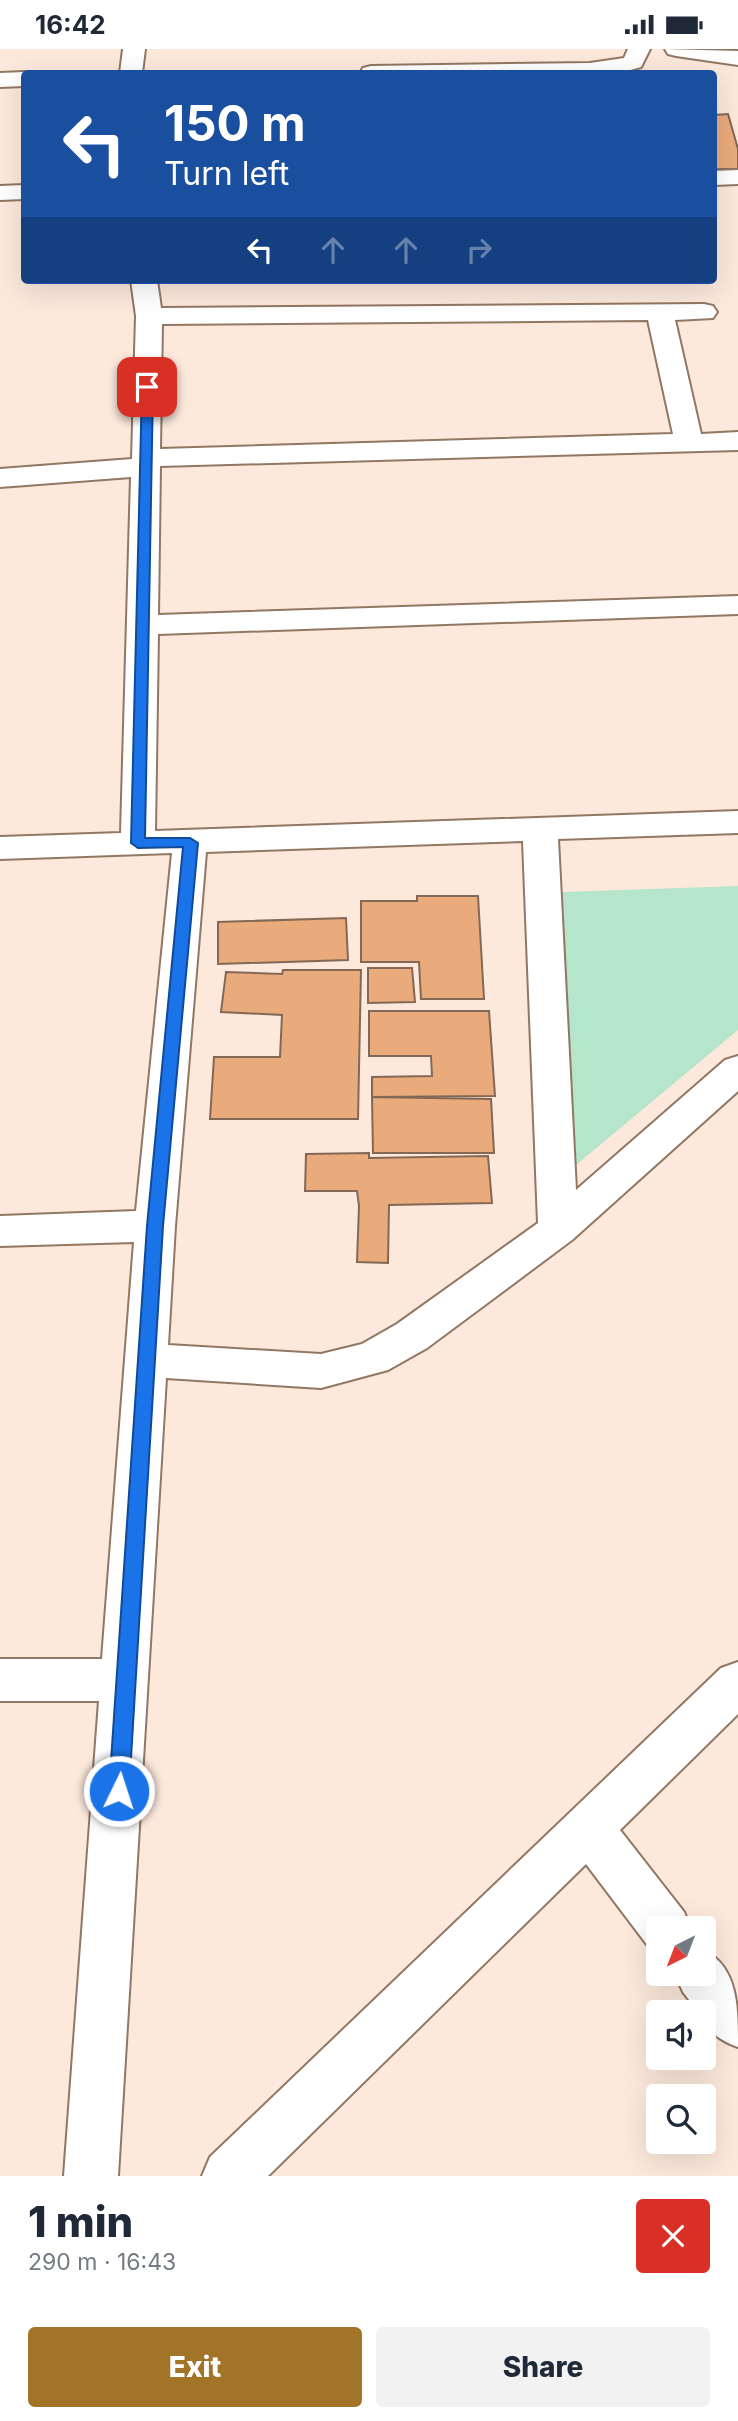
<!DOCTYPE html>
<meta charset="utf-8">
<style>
:root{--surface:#fff;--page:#f2f2f3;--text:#1f2937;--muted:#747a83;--accent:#a27427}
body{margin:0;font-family:Inter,sans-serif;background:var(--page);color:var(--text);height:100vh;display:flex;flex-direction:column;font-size:26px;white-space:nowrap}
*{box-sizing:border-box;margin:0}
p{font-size:23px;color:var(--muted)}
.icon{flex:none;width:38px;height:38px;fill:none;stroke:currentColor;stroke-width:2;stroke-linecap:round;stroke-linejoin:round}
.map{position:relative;height:2127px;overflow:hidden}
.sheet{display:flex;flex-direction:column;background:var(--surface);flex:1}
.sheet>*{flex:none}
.hud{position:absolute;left:21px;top:21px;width:696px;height:214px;border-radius:7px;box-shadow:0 7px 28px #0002;background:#1a4fa0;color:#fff;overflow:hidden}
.needle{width:46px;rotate:222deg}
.buttons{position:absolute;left:646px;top:1867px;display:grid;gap:14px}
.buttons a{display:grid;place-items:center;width:70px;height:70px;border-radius:7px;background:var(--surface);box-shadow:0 7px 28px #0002;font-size:35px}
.pin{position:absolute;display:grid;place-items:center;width:60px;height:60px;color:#fff;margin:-30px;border-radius:14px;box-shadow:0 4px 10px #0006}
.me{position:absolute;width:77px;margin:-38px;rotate:4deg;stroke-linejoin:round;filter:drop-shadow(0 0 5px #0008)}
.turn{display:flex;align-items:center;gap:24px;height:147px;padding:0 28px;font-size:32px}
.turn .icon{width:91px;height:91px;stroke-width:2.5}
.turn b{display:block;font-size:49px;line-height:60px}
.lanes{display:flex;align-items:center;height:66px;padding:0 28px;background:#0003;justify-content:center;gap:35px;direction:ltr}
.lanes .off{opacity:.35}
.round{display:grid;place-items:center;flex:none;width:74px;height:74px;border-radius:7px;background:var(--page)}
.headline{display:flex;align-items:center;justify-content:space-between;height:119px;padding:0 28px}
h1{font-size:42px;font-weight:800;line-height:52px}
.cta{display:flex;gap:14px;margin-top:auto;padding:14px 28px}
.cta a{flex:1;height:80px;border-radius:7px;background:var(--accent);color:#fff;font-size:28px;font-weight:800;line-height:80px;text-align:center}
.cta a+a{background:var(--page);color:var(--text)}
.status{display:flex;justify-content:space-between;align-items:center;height:49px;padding:0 35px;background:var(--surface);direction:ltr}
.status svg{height:19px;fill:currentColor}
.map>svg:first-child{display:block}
</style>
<div class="status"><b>16:42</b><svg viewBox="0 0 49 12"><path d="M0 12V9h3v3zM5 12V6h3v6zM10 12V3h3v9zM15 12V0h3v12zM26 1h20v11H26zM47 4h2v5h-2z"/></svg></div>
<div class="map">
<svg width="738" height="2127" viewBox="0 0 738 2127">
<rect width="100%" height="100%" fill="#fce9dc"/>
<path fill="#b5e5ca" d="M738,837V981L570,1121L566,1087L562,843Z"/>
<g fill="#e9ab7c" stroke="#836855" stroke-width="2">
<path d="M728,65L738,100V120H714V66Z"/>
<path d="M417,847H478L484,950H421L419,913H361V852H417Z"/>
<path d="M346,869L348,911L218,915V873Z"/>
<path d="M368,919H412L415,953L368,954Z"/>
<path d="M283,921H361L358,1070H210L214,1008H280L282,966L221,963L226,923L282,925Z"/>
<path d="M369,962H489L495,1047L372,1048V1028L432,1027L431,1007H369Z"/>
<path d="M372,1048L491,1050L494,1104H373Z"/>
<path d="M369,1104V1109L488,1107L492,1154L389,1156L388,1214L357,1213L359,1157L357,1142H305L306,1105Z"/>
</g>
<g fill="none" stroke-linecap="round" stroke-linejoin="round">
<g stroke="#927763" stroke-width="4">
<g id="minor">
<path d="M123,0H145L142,24H120Z"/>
<path d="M628,0H650L641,18L620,24H360L363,19L371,17L590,14L624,9Z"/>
<path d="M665,0L738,2V16L676,7L668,5Z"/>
<path d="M24,23L30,24H24V37L0,38V24Z"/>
<path d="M738,121V135L714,136V122Z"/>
<path d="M24,136V150L0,151V137Z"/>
<path d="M131,231H157L161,259L704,255L713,257L717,263L713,269L675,271L701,385L738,383V401L160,417L158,566L738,547V565L158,585L155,782L738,762V784L558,790L576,1141L725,1011L738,1007V1042L572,1191L427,1299L388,1321L321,1339L166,1329L118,2127H64L99,1652H0V1610H102L134,1193L0,1197V1167L136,1162L172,804L0,810V788L121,784L131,428L0,438V420L132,410L136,267ZM648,271L673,385L160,400L162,275ZM523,792L538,1174L397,1275L362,1295L321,1305L168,1296L175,1177L206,803Z"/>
<path d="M738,1613V1665L620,1781L684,1863L691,1880H658V1901L648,1897L586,1815L268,2127H202L210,2108L721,1619Z"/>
<path d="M704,1901C738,1919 738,1957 738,1998C723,1993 704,1982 704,1964H699L683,1943L675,1925H704Z"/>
</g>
</g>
<use href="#minor" fill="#fff" fill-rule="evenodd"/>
</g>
<path fill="#1a73e8" stroke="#114b97" stroke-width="2" d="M147,334L153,338L145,789H190L198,794L163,1177L129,1742L126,1748L119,1751L112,1748L109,1742L147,1177L183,798L138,799L131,794L142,338Z"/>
</svg>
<div class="buttons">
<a><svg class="needle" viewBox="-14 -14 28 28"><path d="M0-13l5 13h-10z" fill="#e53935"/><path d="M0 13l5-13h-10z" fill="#747a83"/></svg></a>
<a><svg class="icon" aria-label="sound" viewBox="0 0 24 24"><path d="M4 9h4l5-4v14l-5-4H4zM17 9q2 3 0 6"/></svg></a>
<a><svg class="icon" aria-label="search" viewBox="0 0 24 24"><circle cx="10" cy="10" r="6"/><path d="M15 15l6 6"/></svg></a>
</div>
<div class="pin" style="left:147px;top:338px;background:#d93025"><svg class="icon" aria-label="arrive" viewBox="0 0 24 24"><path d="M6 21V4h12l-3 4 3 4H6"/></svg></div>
<svg class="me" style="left:119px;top:1742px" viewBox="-20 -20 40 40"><circle r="17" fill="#1a73e8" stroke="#fff" stroke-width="3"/><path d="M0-11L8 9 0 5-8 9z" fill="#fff"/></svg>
<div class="hud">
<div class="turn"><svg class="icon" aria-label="left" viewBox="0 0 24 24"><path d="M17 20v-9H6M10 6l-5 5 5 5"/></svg><div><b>150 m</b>Turn left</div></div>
<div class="lanes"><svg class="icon" aria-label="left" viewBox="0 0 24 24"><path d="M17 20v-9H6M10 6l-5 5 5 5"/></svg><svg class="icon off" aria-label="ahead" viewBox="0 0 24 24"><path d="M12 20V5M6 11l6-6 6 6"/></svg><svg class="icon off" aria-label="ahead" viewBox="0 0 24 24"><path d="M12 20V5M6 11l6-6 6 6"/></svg><svg class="icon off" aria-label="right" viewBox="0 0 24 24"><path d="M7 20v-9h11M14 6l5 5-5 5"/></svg></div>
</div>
</div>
<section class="sheet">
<div class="headline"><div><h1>1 min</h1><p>290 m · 16:43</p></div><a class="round" style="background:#d93025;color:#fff"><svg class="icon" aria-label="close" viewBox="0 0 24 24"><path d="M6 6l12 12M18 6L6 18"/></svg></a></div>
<div class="cta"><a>Exit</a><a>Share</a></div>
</section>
